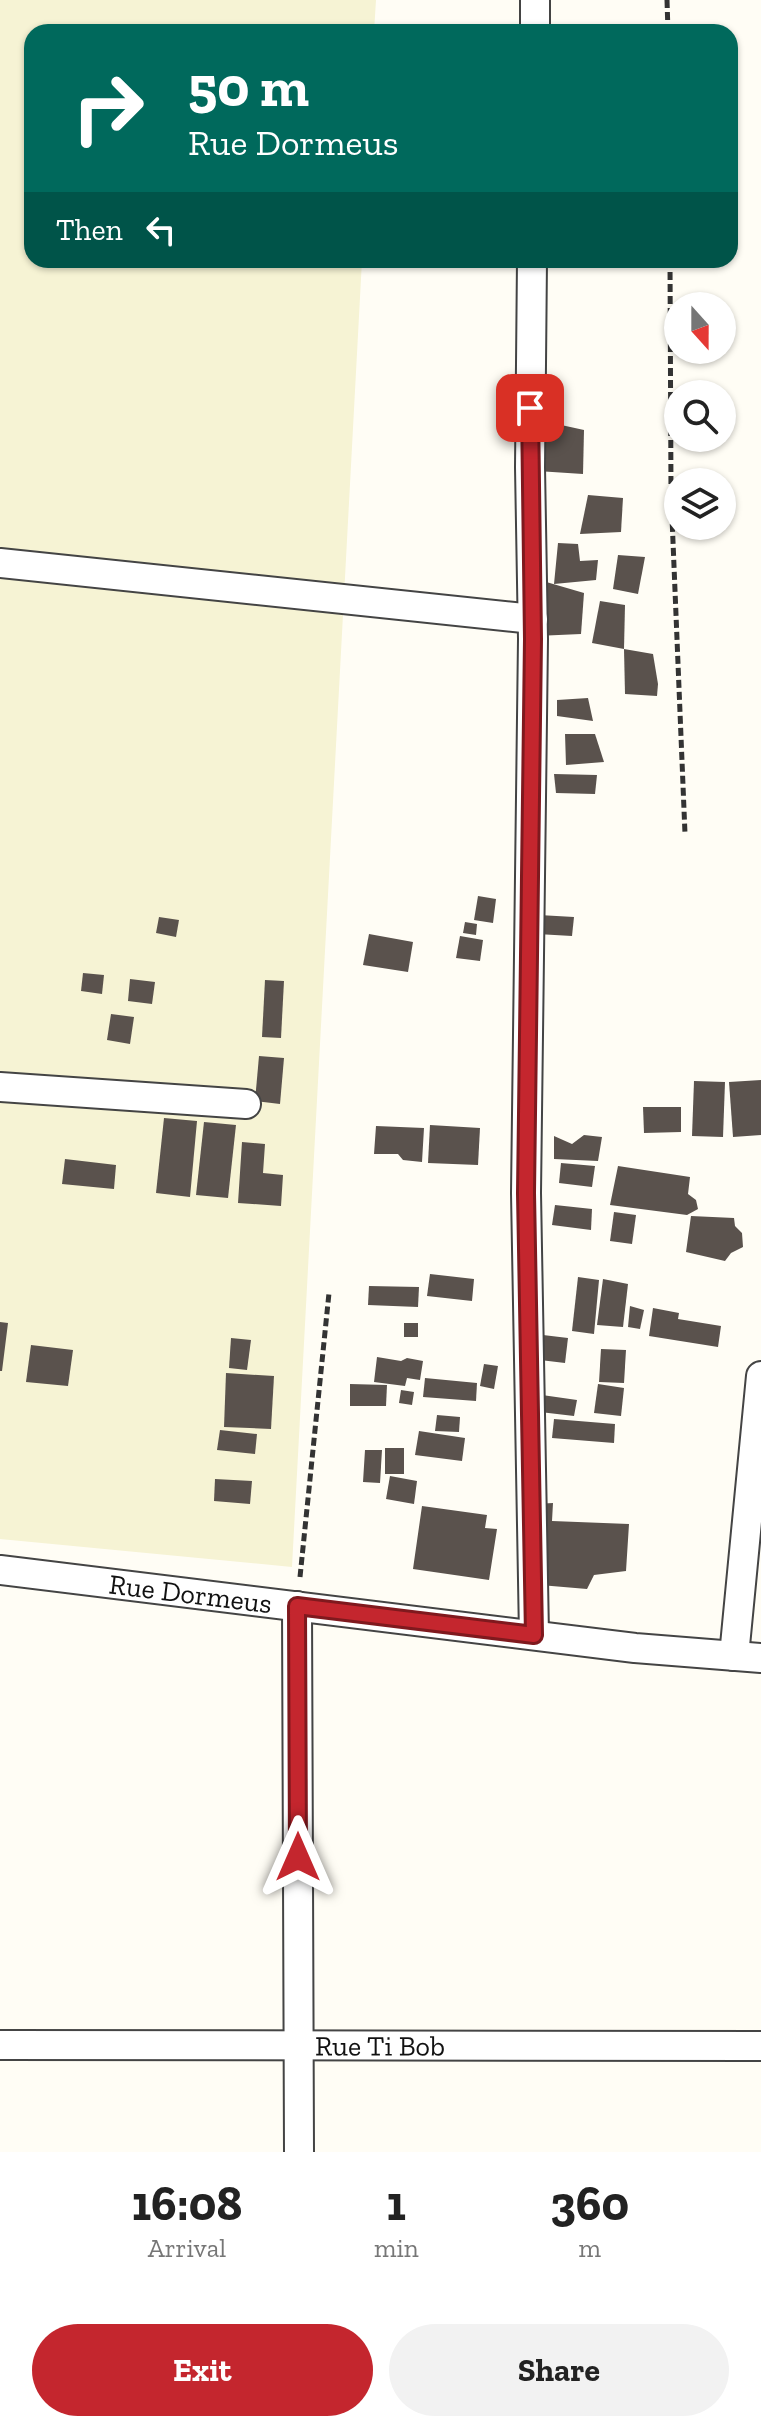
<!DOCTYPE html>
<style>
:root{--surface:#fff;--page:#f2f2f2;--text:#222;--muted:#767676;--accent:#c4262e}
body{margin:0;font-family:"Zilla Slab",serif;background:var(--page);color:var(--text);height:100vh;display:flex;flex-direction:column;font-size:30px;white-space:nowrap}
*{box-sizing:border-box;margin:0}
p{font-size:26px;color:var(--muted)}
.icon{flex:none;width:44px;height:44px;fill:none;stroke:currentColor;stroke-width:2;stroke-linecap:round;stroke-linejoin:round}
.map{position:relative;height:2152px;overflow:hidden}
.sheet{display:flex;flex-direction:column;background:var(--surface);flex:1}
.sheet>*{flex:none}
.top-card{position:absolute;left:24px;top:24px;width:714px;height:244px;border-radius:24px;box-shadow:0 2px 6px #0004;background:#00695c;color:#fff;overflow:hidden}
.needle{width:52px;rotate:159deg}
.fabs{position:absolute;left:664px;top:292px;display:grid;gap:16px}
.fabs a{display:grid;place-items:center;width:72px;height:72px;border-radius:50%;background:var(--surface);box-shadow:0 2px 6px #0004;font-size:40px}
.pin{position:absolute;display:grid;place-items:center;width:68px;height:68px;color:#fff;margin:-34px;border-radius:16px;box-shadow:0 4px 12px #0006}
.me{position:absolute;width:88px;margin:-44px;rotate:0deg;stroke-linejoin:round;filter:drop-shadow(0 0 6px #0008)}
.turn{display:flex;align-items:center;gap:28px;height:168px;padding:0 32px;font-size:36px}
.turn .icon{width:104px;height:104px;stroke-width:2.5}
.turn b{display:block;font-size:56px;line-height:68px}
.then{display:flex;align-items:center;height:76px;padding:0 32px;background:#0003;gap:16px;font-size:30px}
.eta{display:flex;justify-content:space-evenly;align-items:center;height:136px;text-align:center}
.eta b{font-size:48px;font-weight:700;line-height:56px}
.button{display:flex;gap:16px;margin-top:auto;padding:16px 32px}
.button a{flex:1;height:92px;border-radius:48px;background:var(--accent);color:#fff;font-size:32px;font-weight:700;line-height:92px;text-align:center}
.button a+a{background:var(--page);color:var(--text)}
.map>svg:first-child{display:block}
</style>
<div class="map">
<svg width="761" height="2152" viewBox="0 0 761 2152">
<rect width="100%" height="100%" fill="#fffdf5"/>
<path fill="#f6f3d4" d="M0,0H376L374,32H32V260H362L292,1567L0,1539Z"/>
<g fill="#5a524d">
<path d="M552,423L584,430L583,474L537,471Z"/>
<path d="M588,495L623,498L621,532L580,534Z"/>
<path d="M558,543L578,544L580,561L598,560L596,580L554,584Z"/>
<path d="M618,555L645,557L638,594L613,589Z"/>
<path d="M536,579L584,593L581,634L536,636Z"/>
<path d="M600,601L625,605L624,649L592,643Z"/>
<path d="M624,649L653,654L658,684L657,696L625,694Z"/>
<path d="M588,698L593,721L557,716V700Z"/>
<path d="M565,734H595L604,762L566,765Z"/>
<path d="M554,774L597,775L595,794L556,793Z"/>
<path d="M478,896L496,899L493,923L474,920Z"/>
<path d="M539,915L574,917L572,936L537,934Z"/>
<path d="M159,917L179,920L176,937L156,933Z"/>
<path d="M465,922L477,924L476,935L463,933Z"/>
<path d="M369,934L413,942L408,972L363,965Z"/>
<path d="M460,936L483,940L480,961L456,958Z"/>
<path d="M83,973L104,975L102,994L81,991Z"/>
<path d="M130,979L155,982L152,1004L128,1001Z"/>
<path d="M265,980L284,981L281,1038L262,1037Z"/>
<path d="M111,1014L134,1017L130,1044L107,1040Z"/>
<path d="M259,1056L284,1058L280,1104L255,1101Z"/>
<path d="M761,1080V1135L733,1137L729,1082Z"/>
<path d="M694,1081L725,1082L723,1137L692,1136Z"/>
<path d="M643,1107H681V1132L644,1133Z"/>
<path d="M164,1118L197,1121L190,1197L156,1193Z"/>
<path d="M204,1122L236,1125L228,1198L196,1195Z"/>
<path d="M430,1125L480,1128L478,1165L428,1163Z"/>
<path d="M376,1126L424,1128L422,1162L403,1160L398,1154H374Z"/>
<path d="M584,1135L602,1137L598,1161L554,1159V1136L572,1144Z"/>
<path d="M242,1142L265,1144L263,1173L283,1175L281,1206L238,1203Z"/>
<path d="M65,1159L116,1165L114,1189L62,1184Z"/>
<path d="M561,1163L595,1166L592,1187L559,1183Z"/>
<path d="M618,1166L690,1177L688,1194L696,1200L698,1209L687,1215L610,1205Z"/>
<path d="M555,1205L592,1209L591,1230L552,1225Z"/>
<path d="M614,1212L636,1215L632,1244L610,1241Z"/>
<path d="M691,1216L734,1218L735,1226L742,1233L743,1247L731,1253L725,1261L686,1252Z"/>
<path d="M430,1274L474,1279L472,1301L427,1296Z"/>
<path d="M578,1277L599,1280L594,1334L572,1331Z"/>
<path d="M603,1279L628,1284L623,1327L597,1325Z"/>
<path d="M369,1286L419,1287L418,1307L368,1305Z"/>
<path d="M630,1306L644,1310L640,1329L628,1327Z"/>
<path d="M653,1308L679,1313L678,1319L721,1326L718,1347L649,1336Z"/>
<path d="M0,1322L8,1323L2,1371H0Z"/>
<rect x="404" y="1323" width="14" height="14"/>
<path d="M543,1335L568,1338L565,1363L540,1360Z"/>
<path d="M231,1338L251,1340L247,1370L229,1368Z"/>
<path d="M31,1345L73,1350L68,1386L26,1382Z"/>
<path d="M601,1349L626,1350L624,1383L599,1382Z"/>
<path d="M377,1357L401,1361L407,1358L423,1361L420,1380L407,1378L405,1386L374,1382Z"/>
<path d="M484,1364L498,1366L494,1389L480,1386Z"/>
<path d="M226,1373L274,1376L271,1429L224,1427Z"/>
<path d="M425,1378L477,1383L476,1401L423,1397Z"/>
<path d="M350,1384L387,1385L386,1406H350Z"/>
<path d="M598,1384L624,1388L621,1416L594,1413Z"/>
<path d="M401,1390L414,1392L412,1405L399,1403Z"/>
<path d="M542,1395L577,1400L574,1416L540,1412Z"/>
<path d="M437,1415L460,1417L459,1432L435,1431Z"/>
<path d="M554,1419L615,1424L614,1443L552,1438Z"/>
<path d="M220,1430L257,1434L255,1454L217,1450Z"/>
<path d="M419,1431L465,1438L462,1461L415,1455Z"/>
<rect x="385" y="1448" width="19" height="26"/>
<path d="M365,1450H382L380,1483L363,1482Z"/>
<path d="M390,1476L417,1481L414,1504L386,1499Z"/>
<path d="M215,1479L252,1481L250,1504L214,1501Z"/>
<path d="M553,1503L552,1521L629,1524L626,1571L594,1575L587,1589L540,1585L535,1504Z"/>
<path d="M422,1506L487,1515L485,1528L497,1529L489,1580L413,1569Z"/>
</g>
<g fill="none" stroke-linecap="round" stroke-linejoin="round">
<g stroke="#444" stroke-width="32">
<g id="minor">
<path d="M535,32V0"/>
<path d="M532,260L530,467L533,639L526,1193L534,1635"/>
<path d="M0,563L533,619"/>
<path d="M0,1087L246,1104"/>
<path id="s1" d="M0,1570L635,1648L761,1658"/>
<path d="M297,1606L299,2152"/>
<path d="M734,1656L761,1376"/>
<path id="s2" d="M0,2045L761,2046"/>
</g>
</g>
<g stroke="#333" stroke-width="5" stroke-dasharray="8 4" stroke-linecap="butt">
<path d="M667,0L668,32"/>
<path d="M670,260L671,493L685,834"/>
<path d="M300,1577L329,1293"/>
</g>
<use href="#minor" stroke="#fff" stroke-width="28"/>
</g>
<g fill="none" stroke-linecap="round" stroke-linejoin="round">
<g stroke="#7f191e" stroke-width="20">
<path id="route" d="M298,1857L297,1606L534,1635L526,1193L533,639L530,408"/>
</g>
<use href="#route" stroke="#c4262e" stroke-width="14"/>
</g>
<g text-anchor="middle" stroke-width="8" stroke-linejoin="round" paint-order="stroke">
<g font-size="28" fill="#111" stroke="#fff">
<text dy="10" stroke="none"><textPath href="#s1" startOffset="192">Rue Dormeus</textPath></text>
<text dy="10" stroke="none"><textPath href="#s2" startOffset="380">Rue Ti Bob</textPath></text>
</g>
</g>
</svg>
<div class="fabs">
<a><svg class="needle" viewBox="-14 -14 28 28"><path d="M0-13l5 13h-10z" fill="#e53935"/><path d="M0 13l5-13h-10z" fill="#767676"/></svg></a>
<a><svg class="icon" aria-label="search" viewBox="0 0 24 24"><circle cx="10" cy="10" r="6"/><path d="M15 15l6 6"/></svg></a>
<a><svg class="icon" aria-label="layers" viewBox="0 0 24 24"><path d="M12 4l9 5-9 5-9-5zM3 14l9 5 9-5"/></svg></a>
</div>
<div class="pin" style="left:530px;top:408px;background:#d93025"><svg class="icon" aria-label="arrive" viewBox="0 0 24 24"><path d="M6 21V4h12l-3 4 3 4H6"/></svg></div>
<svg class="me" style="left:298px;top:1857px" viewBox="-20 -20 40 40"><path d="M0-17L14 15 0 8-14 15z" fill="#c4262e" stroke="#fff" stroke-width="4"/></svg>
<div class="top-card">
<div class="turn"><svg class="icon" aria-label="right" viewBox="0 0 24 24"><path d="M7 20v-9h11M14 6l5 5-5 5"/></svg><div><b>50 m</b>Rue Dormeus</div></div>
<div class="then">Then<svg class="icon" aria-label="left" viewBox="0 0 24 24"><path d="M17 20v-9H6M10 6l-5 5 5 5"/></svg></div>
</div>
</div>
<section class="sheet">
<div class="eta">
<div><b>16:08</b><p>Arrival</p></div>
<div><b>1</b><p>min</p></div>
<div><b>360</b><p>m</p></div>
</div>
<div class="button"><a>Exit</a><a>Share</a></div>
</section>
